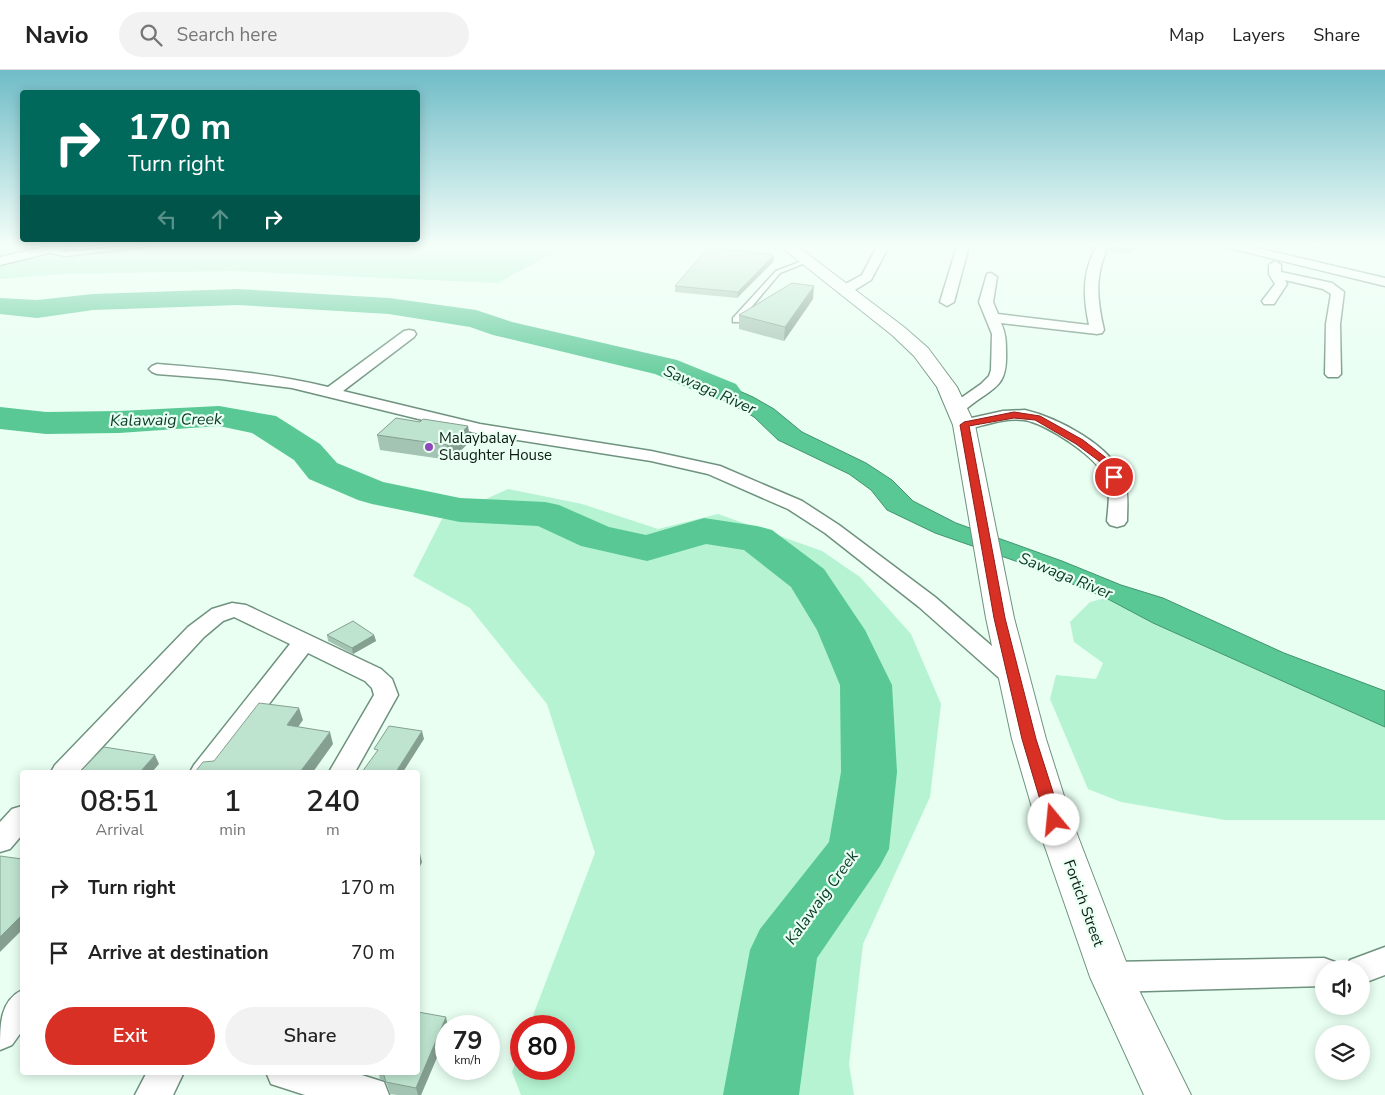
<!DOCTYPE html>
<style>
:root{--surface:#fff;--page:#f2f2f2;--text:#222;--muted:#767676;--line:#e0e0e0;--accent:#d93025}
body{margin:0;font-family:"Nunito Sans",sans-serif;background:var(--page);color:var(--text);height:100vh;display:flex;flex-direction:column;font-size:19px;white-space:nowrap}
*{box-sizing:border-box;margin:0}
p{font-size:16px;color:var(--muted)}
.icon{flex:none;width:28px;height:28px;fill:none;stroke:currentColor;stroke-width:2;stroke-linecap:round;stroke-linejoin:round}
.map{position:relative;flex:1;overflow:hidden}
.panel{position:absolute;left:20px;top:700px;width:400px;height:305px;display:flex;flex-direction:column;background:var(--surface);border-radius:5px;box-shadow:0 2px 12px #0003}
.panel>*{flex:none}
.hud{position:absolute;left:20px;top:20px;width:400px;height:152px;border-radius:5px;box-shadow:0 2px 12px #0003;background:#00695c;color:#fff;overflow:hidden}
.fabs{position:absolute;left:1315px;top:890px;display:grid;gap:10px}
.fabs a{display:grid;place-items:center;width:55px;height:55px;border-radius:50%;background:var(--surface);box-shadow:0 2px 12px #0003;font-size:25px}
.speed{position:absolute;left:435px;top:945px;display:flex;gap:10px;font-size:25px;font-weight:700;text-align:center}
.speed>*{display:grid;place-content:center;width:65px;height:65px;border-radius:50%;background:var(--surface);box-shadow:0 2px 12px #0003;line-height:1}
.speed small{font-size:12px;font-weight:400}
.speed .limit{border:8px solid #d22;background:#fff;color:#111}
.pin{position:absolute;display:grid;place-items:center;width:42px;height:42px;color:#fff;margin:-21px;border:2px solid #fff;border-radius:50%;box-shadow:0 1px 5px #0007}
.me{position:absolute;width:55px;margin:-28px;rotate:343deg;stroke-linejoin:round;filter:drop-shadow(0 0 4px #0008)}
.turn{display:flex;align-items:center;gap:18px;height:105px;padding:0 25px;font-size:22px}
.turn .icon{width:65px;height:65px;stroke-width:2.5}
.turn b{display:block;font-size:35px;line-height:42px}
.lanes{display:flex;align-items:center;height:48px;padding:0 25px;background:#0003;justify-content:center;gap:25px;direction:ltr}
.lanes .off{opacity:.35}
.eta{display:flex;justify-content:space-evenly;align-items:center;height:85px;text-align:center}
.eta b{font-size:30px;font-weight:600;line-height:35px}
.action{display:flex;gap:10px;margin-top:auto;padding:10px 25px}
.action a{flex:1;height:58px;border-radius:30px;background:var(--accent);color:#fff;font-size:20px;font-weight:600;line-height:58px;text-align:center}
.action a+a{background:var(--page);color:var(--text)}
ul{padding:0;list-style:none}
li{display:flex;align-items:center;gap:15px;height:65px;padding:0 25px}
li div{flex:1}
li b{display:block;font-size:19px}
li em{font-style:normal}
header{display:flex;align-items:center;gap:30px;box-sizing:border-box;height:70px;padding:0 25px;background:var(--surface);border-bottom:1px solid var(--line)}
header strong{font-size:24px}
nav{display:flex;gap:28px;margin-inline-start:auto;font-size:18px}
.search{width:350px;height:45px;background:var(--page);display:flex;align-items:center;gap:12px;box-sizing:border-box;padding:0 18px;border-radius:28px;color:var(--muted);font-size:19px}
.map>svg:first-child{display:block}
</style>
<header>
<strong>Navio</strong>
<div class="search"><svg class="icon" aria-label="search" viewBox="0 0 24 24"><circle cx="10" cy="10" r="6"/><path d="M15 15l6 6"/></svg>Search here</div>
<nav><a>Map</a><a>Layers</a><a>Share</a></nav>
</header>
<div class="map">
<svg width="1385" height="1025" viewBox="0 0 1385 1025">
<rect width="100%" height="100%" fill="#e8fff2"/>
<g fill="#b5f3d2">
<path d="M0,176H566L498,213L232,201L65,204L0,209Z"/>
<path d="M508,419L582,434L658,459L718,444L822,481L860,507L911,564L941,634L930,727L863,874L849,994L854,1025H521L512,1002L521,978V999H564V956H529L595,783L547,634L470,538L413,506L442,449Z"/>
<path d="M1106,528L1153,553L1385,657V750H1225L1121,732L1088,719L1050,629L1056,605L1096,609L1103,593L1074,572L1070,552L1090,532Z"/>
</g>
<path fill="#59c895" stroke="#42946e" d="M666,297L735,319L753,327L774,339L802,362L866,393L892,410L913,431L956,453L1062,491L1121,515L1163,528L1284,583L1385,621V657L1153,553L1106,528L1024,494L935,463L887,440L871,420L849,404L778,370L754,347Z"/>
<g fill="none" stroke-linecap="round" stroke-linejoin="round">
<g fill="#59c895" fill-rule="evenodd">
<path d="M238,219L389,228L476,240L512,252L677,290L736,314L741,321L736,328L724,331L712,328L655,304L493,265L470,257L389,244L238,235L93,240L37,248L0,244V228L37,230L93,224Z"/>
<path d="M219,336L276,346L320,374L337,393L383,412L460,428L545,432L559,435L609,457L646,465L704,448L757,456L772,460L824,499L865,560L892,615L897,702L889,779L880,796L817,888L799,1025H723L750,880L760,859L829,772L841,702L840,615L817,560L791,517L744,480L706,474L647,491L581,476L538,456L460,452L372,434L358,430L309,409L294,390L252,363L219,356L119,363L46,364L0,359V337L46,342L119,341Z"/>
</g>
<g stroke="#6f927f" stroke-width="3">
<g id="service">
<path d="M125,176H150L66,186L39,181L42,179L66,182Z"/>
<path d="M805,190L810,191L780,203L739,252H733V248L776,201Z"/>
</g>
</g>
<g stroke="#6f927f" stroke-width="3">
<g id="minor">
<path d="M48,176H71L69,178L0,195V187Z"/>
<path d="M877,176H889L871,210L850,223H840L839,220L840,217L862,205Z"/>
<path d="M957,176H969L954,232L947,236L940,232Z"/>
<path d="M1097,176H1109C1094,204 1097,230 1104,260L1102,263L1097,264L1001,253C1006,264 1006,272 1006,283C1007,313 998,316 975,332C967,338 962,344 951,341L949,338L951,335L981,314L989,306L991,300L992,264L979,232L987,204L991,203L997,207L993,232L998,244L1089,255C1083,226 1082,202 1097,176Z"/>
<path d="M1227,176H1249L1385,208V216L1229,178Z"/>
<path d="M1275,191L1281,195V202L1332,213L1344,222L1340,254L1341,304L1338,307H1328L1325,304L1326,254L1331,224L1323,219L1285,210L1287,214L1274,234H1264L1262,231L1275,214L1269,204V195Z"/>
<path d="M409,260L414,261L416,264L414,267L343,321L480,354L651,381L720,396L802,431L839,455L935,527L1022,602L1026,608L1022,614L1014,616L1006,614L919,537L825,463L788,439L708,404L651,391L480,364L292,318L221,309L157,304L152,302L149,299L152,296L157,294C215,299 272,303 328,317L404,261Z"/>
<path d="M1025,340C1058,348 1111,375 1124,409C1129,421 1127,438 1127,451L1124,455L1117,457L1110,455L1107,451C1108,438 1111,422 1106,409C1099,388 1046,353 1024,350C1004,347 983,356 964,360L958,359L956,355L958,351L1003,341Z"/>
<path d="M232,533L246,535L381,599L392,609L398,625L355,702H329L374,625L372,618L365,611L308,583L217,702H190L194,695L290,574L234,547L223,551L204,567L79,702H51L55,695L188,557L212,539Z"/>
<path d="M22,736V765L10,779L0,782V752L12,739Z"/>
<path d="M1385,877V905L1361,914V899H1345L1350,890Z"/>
<path d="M1324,888L1335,892L1339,899H1324V916L1111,922L1100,917L1095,907L1100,897L1111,892Z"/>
<path d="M22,920V961L12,975L0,980C0,954 0,931 22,920Z"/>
<path d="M147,1002H184L173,1025H135Z"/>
<path d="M266,1002H352L384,1012L389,1025H305L271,1014Z"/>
</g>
</g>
<g stroke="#6f927f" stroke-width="2">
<path id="trunk" d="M780,176H797L904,257L928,278L957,317L975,355L1014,548L1046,669L1072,751L1130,902L1191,1025H1144L1090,907L1036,751L1012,669L986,548L953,355L937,317L914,286L892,265Z"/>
</g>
<use href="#service" fill="#fff" fill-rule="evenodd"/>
<use href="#minor" fill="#fff" fill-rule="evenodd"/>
<use href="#trunk" fill="#fff" fill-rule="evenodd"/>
</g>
<g fill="#a3c4b2">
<path d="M1077,176H1095L1094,179Z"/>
<path d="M1110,176H1135L1129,184L1109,182Z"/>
<path d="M1304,176H1323L1320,179Z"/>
<path d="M774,185V191L737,228L675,222V216Z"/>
<path d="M813,229L784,271L739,259V245Z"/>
<path d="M420,352L468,356L470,371L453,389L449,390L380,380L377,365Z"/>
<path d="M327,565H374L376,571L353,584L328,571Z"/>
<path d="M446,956V966L421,1025H397L390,1024L386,1011L380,1009L378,1002H418Z"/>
</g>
<g fill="#85a091">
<path d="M1132,176H1135L1129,184L1130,179Z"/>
<path d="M774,185V191L737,228L738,222Z"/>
<path d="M814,216L813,229L784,271L785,257Z"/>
<path d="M468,356L470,371L453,389L449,390L447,375Z"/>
<path d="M374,565L376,571L353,584L352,578Z"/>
<path d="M299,638L303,650L291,667L287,655Z"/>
<path d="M422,661L424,669L403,702H396Z"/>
<path d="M330,662L333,674L313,702H300Z"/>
<path d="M155,685L159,694L152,702H140Z"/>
<path d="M420,784L422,792L418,801V789Z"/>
<path d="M22,845V860L0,882V867Z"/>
<path d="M446,947L448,956H446V966L421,1025H418L416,1018Z"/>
</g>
<g fill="#bee4cf" stroke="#85a091">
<path d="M1112,176H1132L1130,179Z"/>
<path d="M709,177L774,185L738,222L675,216Z"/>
<path d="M792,213L814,216L785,257L739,245Z"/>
<path d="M396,348L420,352L423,349L468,356L451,374L447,375L377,365Z"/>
<path d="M353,551L374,565L352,578L327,565Z"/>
<path d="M259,633L299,638L287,655L330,662L300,702H195L203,692L214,691Z"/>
<path d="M389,656L422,661L396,702H362L378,680L374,679Z"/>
<path d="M104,677L155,685L140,702H80Z"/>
<path d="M418,783L420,784L418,789Z"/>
<path d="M0,786L22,789V845L0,867Z"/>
<path d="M418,942L446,947L416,1018L386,1012L383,1002H418Z"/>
</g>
<linearGradient id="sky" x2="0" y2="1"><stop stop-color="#6fbcc7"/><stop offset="0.55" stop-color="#f5fff9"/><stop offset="1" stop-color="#f5fff9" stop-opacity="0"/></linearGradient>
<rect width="1385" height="320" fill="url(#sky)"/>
<path fill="#d93025" stroke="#8d1f18" d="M1014,342L1040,346L1083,370L1105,387L1119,407L1114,410L1111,409L1099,391L1076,374L1035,350L1014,348L969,356L1005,548L1036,669L1062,750L1059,755L1054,756L1049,755L1046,750L1022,669L994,548L960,355L964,352Z"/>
<circle fill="#9047b9" stroke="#e8fff2" stroke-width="2" cx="429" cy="377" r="5"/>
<g text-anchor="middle" stroke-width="4.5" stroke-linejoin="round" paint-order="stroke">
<g font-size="15" fill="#0b1912" stroke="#e8fff2" text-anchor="start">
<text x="439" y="373">Malaybalay<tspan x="439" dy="17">Slaughter House</tspan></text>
</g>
<g font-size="15" fill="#0b1912" stroke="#e8fff2">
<text transform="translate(1084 833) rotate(70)" y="5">Fortich Street</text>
</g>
<g font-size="16" font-style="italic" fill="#083a26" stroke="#e8fff2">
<text transform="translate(710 319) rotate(24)" y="6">Sawaga River</text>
<text transform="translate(166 349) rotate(-1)" y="6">Kalawaig Creek</text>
<text transform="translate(1066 505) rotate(22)" y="6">Sawaga River</text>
<text transform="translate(821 827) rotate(-54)" y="6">Kalawaig Creek</text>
</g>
</g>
</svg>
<div class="fabs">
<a><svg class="icon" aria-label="sound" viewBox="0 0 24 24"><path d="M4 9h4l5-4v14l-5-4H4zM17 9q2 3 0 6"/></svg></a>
<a><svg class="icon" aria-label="layers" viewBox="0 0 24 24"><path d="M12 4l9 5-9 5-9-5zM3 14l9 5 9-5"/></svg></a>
</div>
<div class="speed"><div>79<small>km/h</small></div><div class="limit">80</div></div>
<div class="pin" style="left:1114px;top:407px;background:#d93025"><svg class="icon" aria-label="arrive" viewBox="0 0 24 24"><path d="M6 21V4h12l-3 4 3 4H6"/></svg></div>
<svg class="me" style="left:1054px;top:750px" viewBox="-20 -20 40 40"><circle r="19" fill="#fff"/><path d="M0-13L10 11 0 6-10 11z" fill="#d93025"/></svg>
<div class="hud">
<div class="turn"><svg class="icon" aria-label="right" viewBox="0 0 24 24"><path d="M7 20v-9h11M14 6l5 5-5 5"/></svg><div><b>170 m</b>Turn right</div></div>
<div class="lanes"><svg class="icon off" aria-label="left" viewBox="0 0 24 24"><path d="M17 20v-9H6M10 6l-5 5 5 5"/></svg><svg class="icon off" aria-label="ahead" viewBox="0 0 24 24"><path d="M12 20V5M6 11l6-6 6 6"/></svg><svg class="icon" aria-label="right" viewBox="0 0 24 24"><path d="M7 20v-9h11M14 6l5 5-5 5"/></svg></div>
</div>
<section class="panel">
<div class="eta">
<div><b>08:51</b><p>Arrival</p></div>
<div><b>1</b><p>min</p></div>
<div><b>240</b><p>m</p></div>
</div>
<ul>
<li><svg class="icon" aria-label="right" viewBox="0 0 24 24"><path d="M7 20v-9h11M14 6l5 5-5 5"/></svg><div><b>Turn right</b></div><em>170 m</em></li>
<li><svg class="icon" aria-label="arrive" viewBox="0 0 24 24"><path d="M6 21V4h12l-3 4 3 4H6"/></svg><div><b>Arrive at destination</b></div><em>70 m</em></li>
</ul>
<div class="action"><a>Exit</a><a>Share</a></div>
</section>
</div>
